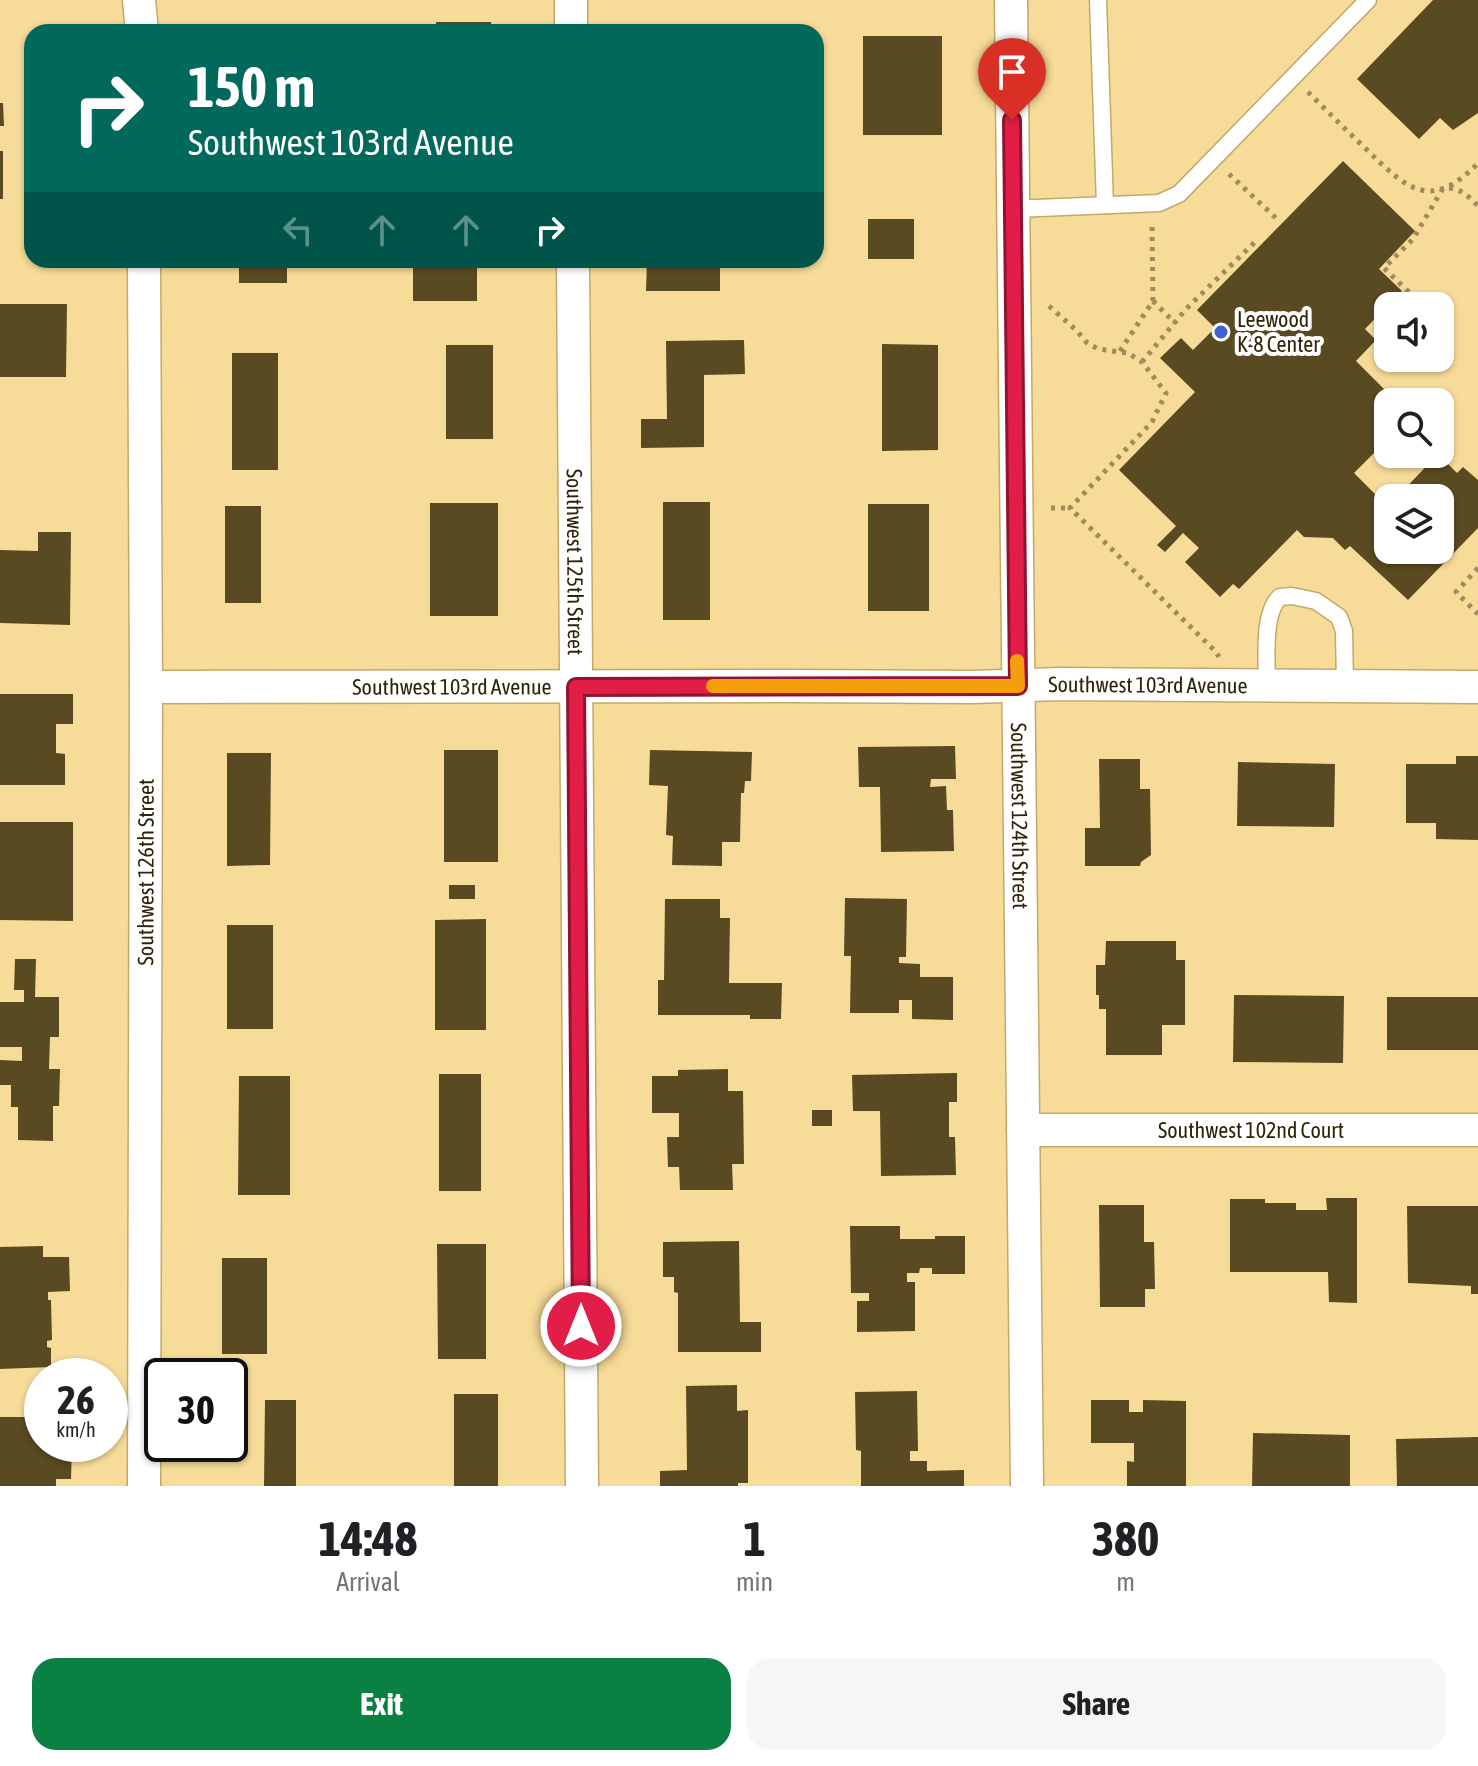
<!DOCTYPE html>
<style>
:root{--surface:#fff;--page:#f6f6f6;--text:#202124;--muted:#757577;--accent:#0b8043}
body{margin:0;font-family:"Asap Condensed",sans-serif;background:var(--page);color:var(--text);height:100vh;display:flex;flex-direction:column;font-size:30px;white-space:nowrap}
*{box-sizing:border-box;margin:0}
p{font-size:26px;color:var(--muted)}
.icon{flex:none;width:44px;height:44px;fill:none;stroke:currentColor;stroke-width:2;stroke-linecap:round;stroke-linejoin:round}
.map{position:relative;height:1486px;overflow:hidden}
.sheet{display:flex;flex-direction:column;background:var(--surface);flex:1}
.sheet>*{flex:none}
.banner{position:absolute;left:24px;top:24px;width:800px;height:244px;border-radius:24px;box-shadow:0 2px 6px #0004;background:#00695c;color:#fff;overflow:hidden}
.tools{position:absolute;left:1374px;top:292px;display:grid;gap:16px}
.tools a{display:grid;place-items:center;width:80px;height:80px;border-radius:16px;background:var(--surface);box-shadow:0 2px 6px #0004;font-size:40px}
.speed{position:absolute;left:24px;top:1358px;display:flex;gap:16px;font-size:40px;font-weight:700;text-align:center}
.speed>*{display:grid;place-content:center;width:104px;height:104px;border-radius:50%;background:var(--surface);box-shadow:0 2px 6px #0004;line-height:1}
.speed small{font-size:20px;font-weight:400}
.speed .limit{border:4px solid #111;border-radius:12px;background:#fff;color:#111}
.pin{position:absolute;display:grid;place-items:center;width:68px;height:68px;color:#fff;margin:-82px -34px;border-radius:50% 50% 50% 0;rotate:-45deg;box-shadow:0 0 8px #0007}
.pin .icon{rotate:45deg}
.me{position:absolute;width:88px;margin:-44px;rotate:0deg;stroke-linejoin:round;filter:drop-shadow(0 0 6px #0008)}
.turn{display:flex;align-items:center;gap:28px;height:168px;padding:0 32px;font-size:36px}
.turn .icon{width:104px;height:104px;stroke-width:2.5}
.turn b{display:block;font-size:56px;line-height:68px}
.lanes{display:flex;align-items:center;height:76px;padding:0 32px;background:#0003;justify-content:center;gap:40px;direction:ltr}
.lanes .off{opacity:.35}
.eta{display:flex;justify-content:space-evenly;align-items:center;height:136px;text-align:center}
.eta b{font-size:48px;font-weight:700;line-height:56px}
.cta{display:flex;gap:16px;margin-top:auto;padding:16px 32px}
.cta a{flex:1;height:92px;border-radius:24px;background:var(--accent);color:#fff;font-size:32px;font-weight:700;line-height:92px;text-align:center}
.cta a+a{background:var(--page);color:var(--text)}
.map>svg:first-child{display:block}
</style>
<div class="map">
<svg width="1478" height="1486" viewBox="0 0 1478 1486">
<rect width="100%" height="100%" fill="#f7db99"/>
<g fill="#5a4a21">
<path d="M1433,0H1478V113L1453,130L1440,118L1419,139L1357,79Z"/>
<rect x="436" y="22" width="55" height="10"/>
<rect x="229" y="27" width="42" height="5"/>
<rect x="863" y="36" width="79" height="99"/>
<path d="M0,103H3L4,126H0Z"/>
<rect x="0" y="151" width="3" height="48"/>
<path d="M1343,161L1415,231L1379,269L1402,291L1365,329L1376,340L1356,361L1397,402H1388V439L1354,473L1388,507V550H1440V498H1396L1438,454L1457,473L1463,467L1478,480V528L1408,600L1350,546L1345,550L1333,538L1304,537L1297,530L1239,589L1233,584L1220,597L1185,562L1199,548L1183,533L1165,552L1157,545L1176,526L1119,470L1195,392L1160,358L1181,338L1193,350L1215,328L1197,310Z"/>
<rect x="868" y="219" width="46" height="40"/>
<rect x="239" y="260" width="48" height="23"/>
<rect x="413" y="260" width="64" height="41"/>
<path d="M647,260H720V291H646Z"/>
<path d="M0,304H67L66,377H0Z"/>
<path d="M744,340L745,374L704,375V447L641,448V419H667L666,341Z"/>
<path d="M882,344L938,345V450L882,451Z"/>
<rect x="446" y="345" width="47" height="94"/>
<rect x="232" y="353" width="46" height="117"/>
<rect x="663" y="502" width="47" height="118"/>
<rect x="430" y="503" width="68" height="113"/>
<rect x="868" y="504" width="61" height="107"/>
<rect x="225" y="506" width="36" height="97"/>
<path d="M38,532H71L70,625L0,623V550L38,551Z"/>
<path d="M0,694H73V724H56V753L65,754V785H0Z"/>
<path d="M955,746L956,779H931L930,787L946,786L947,810H953L954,851L881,852L880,787H859L858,747Z"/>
<rect x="444" y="750" width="54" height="112"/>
<path d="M650,750L752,752L751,781H745L744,793H741L740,842H722V866L672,865L673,836L666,835L668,786L649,785Z"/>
<path d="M227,753H271L270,865L227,866Z"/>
<path d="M1456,756H1478V840L1436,839V823H1406V764H1456Z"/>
<path d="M1099,759H1140V789H1150L1151,855L1141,862L1140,866H1085V828H1100Z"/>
<path d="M1238,762L1335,764L1334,827L1237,826Z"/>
<path d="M0,822H73V921L0,920Z"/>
<rect x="449" y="885" width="26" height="14"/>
<path d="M845,898L907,899L906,957H899V963L920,964V977H953V1020L912,1019V1000H899V1013H850L851,956H844Z"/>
<path d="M665,899H720V918H730L729,983H782L781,1019H750V1015H658V980H664Z"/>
<path d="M486,919V1030H435V920Z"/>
<rect x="227" y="925" width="46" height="104"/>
<path d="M1106,941H1176V960H1185V1025H1162V1055H1106V1009H1099V995H1096V965H1105Z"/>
<path d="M15,959H36L35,997H59V1037H50L49,1069H60L59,1106H53V1141L18,1140V1107H11V1085H0V1060L22,1061V1047H0V1002H24V990H14Z"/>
<path d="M1234,995L1344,996L1343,1063L1233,1062Z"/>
<rect x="1387" y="997" width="91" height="53"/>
<path d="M728,1069V1091H743L744,1164H732L733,1190H680L679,1167H668L667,1137H679V1113H652V1076H678V1070Z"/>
<path d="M957,1073V1102H949V1137H955L956,1175L881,1176L880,1111H853L852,1075Z"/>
<rect x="439" y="1074" width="42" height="117"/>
<path d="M239,1076H290V1195H238Z"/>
<rect x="812" y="1110" width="20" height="16"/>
<path d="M1326,1198H1357V1303L1329,1302L1328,1272H1230V1199H1265V1203H1296V1210H1327Z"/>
<path d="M1099,1205H1144V1242H1154L1155,1289H1145V1307H1100Z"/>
<path d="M1407,1206H1478V1294H1471V1286L1408,1283Z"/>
<path d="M850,1226H900V1239H935V1236H965V1274H932V1268H920L919,1273H907V1282H915V1331L857,1332V1301H869V1293H851Z"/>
<path d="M739,1241L740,1322H761V1352H678V1293L674,1292V1277H663V1242Z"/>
<path d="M437,1244H486V1359H438Z"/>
<path d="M43,1246V1257H69L70,1291L48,1292V1300H51L52,1340L47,1341V1347L51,1348V1367L0,1369V1247Z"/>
<rect x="222" y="1258" width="45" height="96"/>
<path d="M737,1385V1411L748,1410V1483H738V1486H660V1471L687,1470L686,1386Z"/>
<path d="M917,1391L918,1451H910V1461H927V1471L964,1470V1486H861V1451L856,1450L855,1392Z"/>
<rect x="454" y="1394" width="44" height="92"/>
<path d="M265,1400H296V1486H264Z"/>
<path d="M1091,1400H1129V1412H1143V1400L1186,1401V1486H1127V1461L1134,1462V1443H1091Z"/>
<path d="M0,1417H42V1444H72L71,1479H56V1486H0Z"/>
<path d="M1253,1433L1350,1435V1486H1252Z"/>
<path d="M1478,1437V1486H1397L1396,1439Z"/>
</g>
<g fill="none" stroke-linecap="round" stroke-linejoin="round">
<g stroke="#c3a969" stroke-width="19">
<g id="service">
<path d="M1098,0L1105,205"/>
<path d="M1013,209L1159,203L1179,194L1368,0"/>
<path d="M1267,687C1267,664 1262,612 1280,597L1292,596L1316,601L1339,617L1344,631L1345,687"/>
</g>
</g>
<g stroke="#c3a969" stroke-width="35">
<g id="minor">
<path d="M139,0L142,32"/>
<path d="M571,0V32"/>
<path id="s1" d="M1011,0L1027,1486"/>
<path id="s2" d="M573,260L582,1486"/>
<path id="s3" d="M146,687L793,686L973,687L1059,684L1478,687"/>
<path id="s4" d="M1023,1130H1478"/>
<path id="s5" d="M144,1486L146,687L144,260"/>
</g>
</g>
<g stroke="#a08c5a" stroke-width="5" stroke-dasharray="4 6" stroke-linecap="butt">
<path d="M1308,92C1327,111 1346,130 1366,149C1406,188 1430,213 1478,163"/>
<path d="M1229,174L1277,219"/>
<path d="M1449,188C1462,189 1469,197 1478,206"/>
<path d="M1153,301L1175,323"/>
<path d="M1049,306L1077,331L1086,342L1098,349L1128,353L1142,362L1166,393L1152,422L1070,508L1216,652L1219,657"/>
<path d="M1411,306L1417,300L1384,268L1413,239L1442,190"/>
<path d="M1382,336L1388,330"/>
<path d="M1120,351L1153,301L1152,224"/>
<path d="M1142,362L1186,309L1256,241"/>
<path d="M1051,508H1070"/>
<path d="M1478,568L1456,592L1478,614"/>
</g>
<use href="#service" stroke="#fff" stroke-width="16"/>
<use href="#minor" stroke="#fff" stroke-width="32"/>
</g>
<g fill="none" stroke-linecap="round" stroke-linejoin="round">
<g stroke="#92132f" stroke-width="20">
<path id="route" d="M581,1326L576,687L1018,686L1012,120"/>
</g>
<use href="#route" stroke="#e11d48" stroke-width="14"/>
<path stroke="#f59e0b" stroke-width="14" d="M713,686H1018L1017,661"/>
</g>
<circle fill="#405fd1" stroke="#fff" stroke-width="3" cx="1221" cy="332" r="8"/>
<g text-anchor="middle" stroke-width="8" stroke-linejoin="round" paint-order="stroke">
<g font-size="22" fill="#2e2408" stroke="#fff" text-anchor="start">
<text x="1237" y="327">Leewood<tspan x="1237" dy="25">K-8 Center</tspan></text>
</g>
<g font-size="22" fill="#2e2408" stroke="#fff">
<text dy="8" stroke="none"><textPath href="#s2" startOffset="302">Southwest 125th Street</textPath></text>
<text dy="8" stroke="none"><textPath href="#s3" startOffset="1002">Southwest 103rd Avenue</textPath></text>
<text dy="8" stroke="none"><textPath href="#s3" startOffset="306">Southwest 103rd Avenue</textPath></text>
<text dy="8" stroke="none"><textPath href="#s1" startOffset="816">Southwest 124th Street</textPath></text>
<text dy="8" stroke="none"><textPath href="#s5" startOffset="614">Southwest 126th Street</textPath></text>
<text dy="8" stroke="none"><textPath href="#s4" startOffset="228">Southwest 102nd Court</textPath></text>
</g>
</g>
</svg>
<div class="tools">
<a><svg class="icon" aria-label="sound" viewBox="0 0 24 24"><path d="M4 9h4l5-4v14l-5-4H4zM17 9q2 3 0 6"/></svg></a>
<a><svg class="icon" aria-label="search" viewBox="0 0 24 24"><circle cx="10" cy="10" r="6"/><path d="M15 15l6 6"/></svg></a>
<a><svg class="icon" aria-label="layers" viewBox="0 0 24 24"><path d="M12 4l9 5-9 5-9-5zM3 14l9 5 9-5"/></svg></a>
</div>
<div class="speed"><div>26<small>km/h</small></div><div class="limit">30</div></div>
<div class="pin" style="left:1012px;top:120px;background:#d93025"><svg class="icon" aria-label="arrive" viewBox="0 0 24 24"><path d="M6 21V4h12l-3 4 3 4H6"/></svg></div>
<svg class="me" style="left:581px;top:1326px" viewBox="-20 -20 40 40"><circle r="17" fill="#e11d48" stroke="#fff" stroke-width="3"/><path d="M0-11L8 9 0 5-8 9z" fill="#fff"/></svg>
<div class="banner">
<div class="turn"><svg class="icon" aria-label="right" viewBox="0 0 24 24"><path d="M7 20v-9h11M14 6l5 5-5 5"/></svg><div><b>150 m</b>Southwest 103rd Avenue</div></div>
<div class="lanes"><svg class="icon off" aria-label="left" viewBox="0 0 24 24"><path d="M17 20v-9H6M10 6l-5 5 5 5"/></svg><svg class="icon off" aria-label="ahead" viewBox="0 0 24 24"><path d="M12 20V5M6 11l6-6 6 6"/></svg><svg class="icon off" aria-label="ahead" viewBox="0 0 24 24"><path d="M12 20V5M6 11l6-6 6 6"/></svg><svg class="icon" aria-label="right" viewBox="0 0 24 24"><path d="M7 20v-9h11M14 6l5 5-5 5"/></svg></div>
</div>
</div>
<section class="sheet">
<div class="eta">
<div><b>14:48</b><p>Arrival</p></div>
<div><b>1</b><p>min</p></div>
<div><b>380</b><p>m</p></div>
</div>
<div class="cta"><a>Exit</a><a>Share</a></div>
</section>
